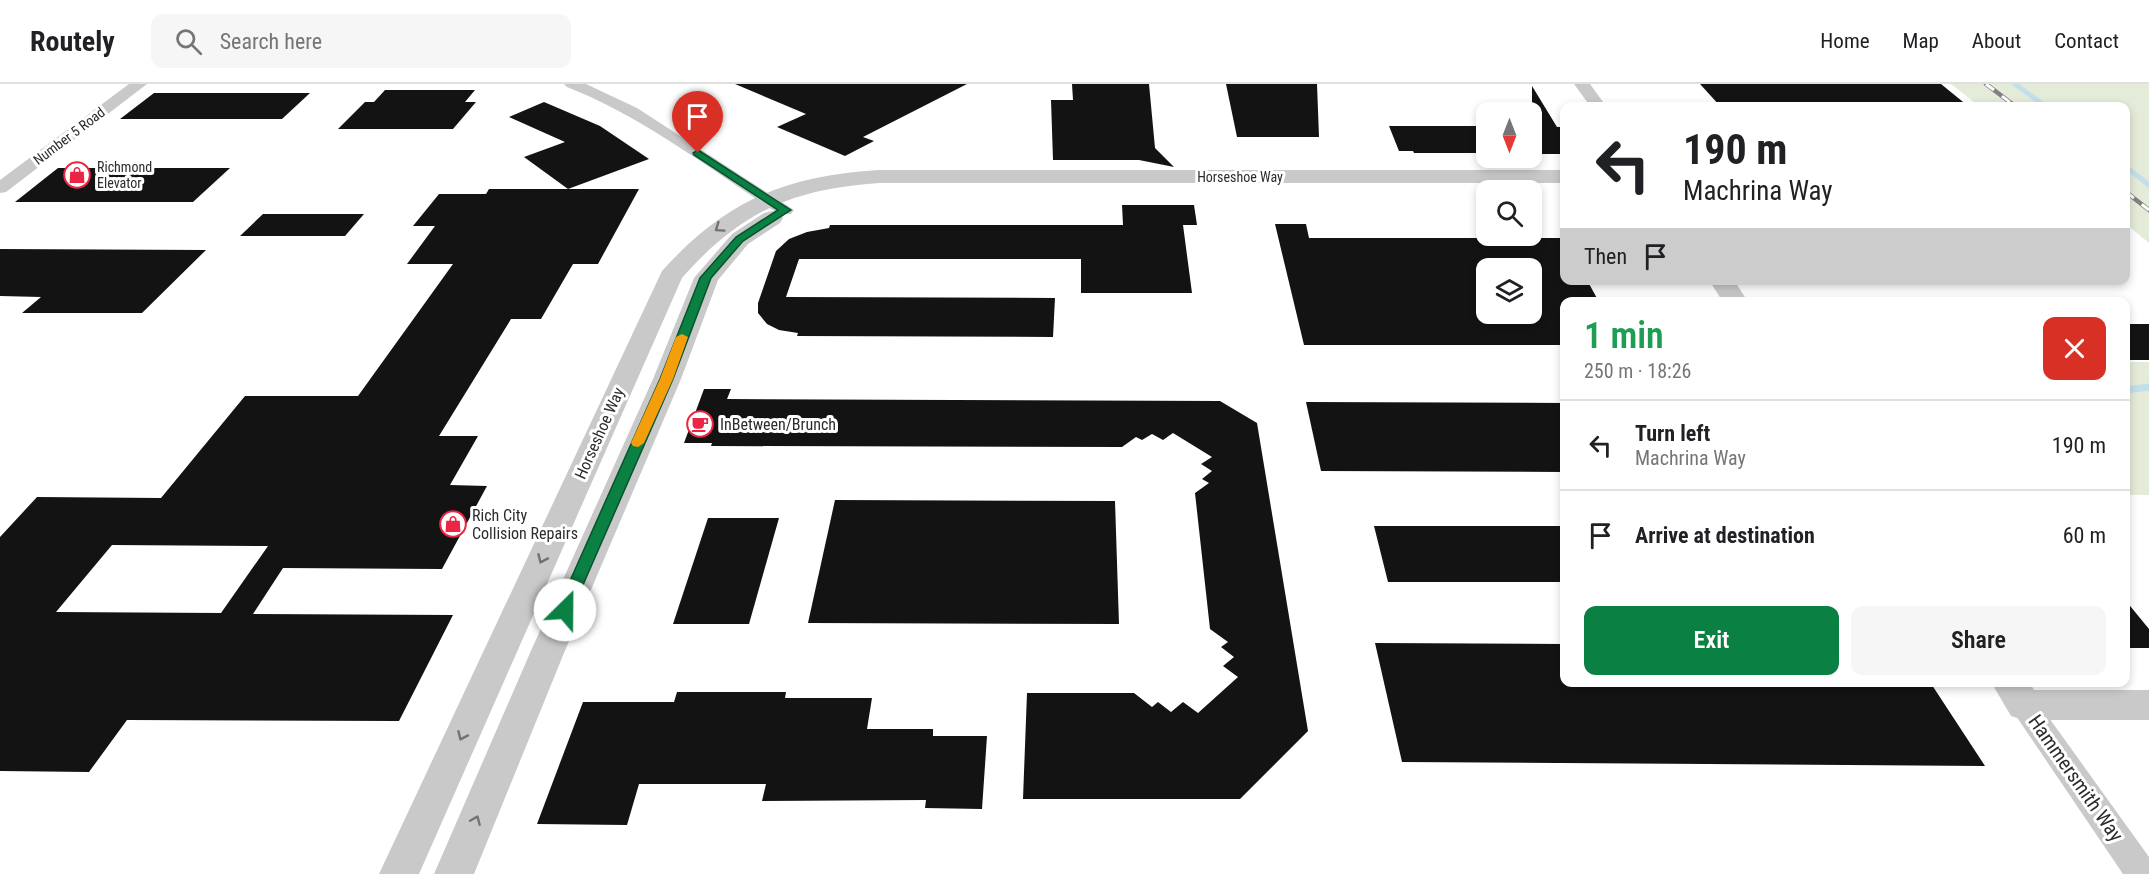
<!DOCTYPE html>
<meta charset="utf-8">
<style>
:root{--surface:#fff;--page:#f6f6f6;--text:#202124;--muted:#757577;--line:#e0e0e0;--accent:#0b8043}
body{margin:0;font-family:"Roboto Condensed",sans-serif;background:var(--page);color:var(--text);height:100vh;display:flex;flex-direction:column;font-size:22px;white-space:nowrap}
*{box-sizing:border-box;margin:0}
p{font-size:20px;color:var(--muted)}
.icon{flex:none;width:33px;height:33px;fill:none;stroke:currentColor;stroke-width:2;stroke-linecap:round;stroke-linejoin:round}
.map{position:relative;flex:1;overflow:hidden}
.side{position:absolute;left:1560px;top:213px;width:570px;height:390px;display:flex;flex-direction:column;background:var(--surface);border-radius:12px;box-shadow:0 3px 9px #0003}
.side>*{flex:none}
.top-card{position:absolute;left:1560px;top:18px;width:570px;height:183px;border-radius:12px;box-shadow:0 3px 9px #0003;background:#fff;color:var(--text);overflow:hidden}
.needle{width:39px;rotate:180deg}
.buttons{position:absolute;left:1476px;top:18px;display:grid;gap:12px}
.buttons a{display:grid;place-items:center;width:66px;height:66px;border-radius:12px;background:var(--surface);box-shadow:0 3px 9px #0003;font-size:30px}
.pin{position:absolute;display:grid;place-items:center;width:51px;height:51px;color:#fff;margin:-62px -26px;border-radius:50% 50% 50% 0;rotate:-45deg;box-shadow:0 0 6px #0007}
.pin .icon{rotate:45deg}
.me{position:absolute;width:66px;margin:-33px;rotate:23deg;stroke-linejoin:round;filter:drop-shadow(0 0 4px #0008)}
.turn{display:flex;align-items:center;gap:21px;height:126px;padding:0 24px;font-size:27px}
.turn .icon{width:78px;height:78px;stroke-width:2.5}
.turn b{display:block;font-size:42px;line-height:51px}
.then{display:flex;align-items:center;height:57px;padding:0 24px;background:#0003;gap:12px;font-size:22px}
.round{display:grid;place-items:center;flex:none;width:63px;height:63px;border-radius:12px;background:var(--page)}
.overview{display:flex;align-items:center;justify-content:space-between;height:102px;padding:0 24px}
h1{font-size:36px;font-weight:600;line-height:45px;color:#1e9e55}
.primary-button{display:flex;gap:12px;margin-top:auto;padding:12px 24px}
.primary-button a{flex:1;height:69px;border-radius:12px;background:var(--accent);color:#fff;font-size:24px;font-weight:600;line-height:69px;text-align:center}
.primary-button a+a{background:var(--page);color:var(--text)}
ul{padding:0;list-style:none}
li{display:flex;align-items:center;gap:18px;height:90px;padding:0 24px;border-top:2px solid var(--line)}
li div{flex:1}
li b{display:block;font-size:22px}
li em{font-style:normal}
header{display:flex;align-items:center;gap:36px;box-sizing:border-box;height:84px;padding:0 30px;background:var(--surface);border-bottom:2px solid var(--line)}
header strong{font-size:28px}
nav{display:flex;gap:33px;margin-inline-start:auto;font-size:21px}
.search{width:420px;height:54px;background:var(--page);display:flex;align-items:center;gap:15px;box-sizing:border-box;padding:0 21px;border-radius:12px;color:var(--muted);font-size:22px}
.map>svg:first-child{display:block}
</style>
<header>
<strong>Routely</strong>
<div class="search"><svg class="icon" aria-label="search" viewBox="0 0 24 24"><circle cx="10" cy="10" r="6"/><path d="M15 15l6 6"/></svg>Search here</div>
<nav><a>Home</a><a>Map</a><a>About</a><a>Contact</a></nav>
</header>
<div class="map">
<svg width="2149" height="790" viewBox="0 0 2149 790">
<rect width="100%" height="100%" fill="#fff"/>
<g fill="#e4ebd8">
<path d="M1951,0H2149V159L2126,140V22H1979Z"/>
<rect x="2126" y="278" width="23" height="133"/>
</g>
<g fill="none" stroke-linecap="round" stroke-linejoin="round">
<g stroke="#c3dfec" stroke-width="5">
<path d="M2015,0L2045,22"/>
<path d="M2126,83L2149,101"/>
</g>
<path stroke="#c3dfec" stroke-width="7" d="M2126,306L2149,303"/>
</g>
<g fill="#131313" fill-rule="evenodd">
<path d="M735,0H967L863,53L874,57L845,72L777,43L806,30Z"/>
<path d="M1072,0H1149L1155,64L1174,83L1139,76H1053L1051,16H1073Z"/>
<path d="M1226,0H1317L1319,53H1237Z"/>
<path d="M1700,0H1941L1968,22H1720Z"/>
<path d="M1532,2L1557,43H1564V70H1532Z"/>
<path d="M385,6H475L465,18H476L453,45H338L365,18H374Z"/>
<path d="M154,9H310L282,35H120Z"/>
<path d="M544,18L600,42L649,75L568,105H639L598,180H573L541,235H511L439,352H478L450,401L487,402L442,485L283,484L253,530L453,531L399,637L127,636L89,688L0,687V453L37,413L161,414L245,312H358L453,180H407L435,142H413L439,110H486L489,105H568L524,73L565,58L509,33ZM112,461L268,462L221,529L56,528Z"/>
<path d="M1389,42H1486V69H1414L1413,67H1399Z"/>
<path d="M58,84H230L193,118H15Z"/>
<path d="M1122,121H1194L1197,141H1183L1192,209H1081V175H799L786,213L1055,214L1053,253L797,252L798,249L779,246L767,240L758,229V219L776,167L789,155L807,148L829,144L830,141H1123Z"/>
<path d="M263,130H364L345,152H240Z"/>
<path d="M1275,140H1306L1309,154H1564V196H1587L1599,218H1564V261H1304ZM1486,184H1532V230H1486Z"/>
<path d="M0,165L206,166L142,229H22L41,213L0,212Z"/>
<rect x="2126" y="240" width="23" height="36"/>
<path d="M704,305H731L727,315L1220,317L1257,339L1308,647L1240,715H1023L1027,609H1134L1152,623L1158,618L1171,628L1183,618L1198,629L1238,593L1223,582L1234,573L1221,563L1228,558L1210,545L1195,409L1209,399L1202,395L1212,387L1201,380L1212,373L1173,349L1163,356L1152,350L1142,356L1136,353L1122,363L711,362L712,359H684Z"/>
<path d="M1306,318L1564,319V388L1321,387Z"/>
<path d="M835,416L1115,417L1119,540L808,539Z"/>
<path d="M708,434H779L749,540H673Z"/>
<path d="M1374,442H1564V498H1388Z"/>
<path d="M2126,517L2149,545V564H2126Z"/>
<path d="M1375,559L1564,560V598H1930L1985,682L1402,678Z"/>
<path d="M677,608H786L785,614H872L867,645H933V652H987L982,725L925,724L926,716L762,717L766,700H639L627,741L537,740L583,618H674Z"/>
</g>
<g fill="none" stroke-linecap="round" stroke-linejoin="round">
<g fill="#c9c9c9" fill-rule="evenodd">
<path d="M129,0H147L6,108L0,109V96Z"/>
<path d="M564,0H586L637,24L794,126L791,130H779C713,87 640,31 567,3Z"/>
<path d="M1574,0H1590L1606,22H1590Z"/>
<path d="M2024,609L2034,613L2149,773V790H2123L2014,629L2010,621L2014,613Z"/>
</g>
<g fill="#c9c9c9" fill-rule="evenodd">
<path d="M879,86H1564V99H879C792,105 740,128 682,194L419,790H379L662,187C726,116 785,92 879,86Z"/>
<path d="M772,127L780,129L783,134L780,139L748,160L718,196L681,295L564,569L474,790H434L530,569L653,295L694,194L732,150L764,129Z"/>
<path d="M1709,196H1734L1748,218H1723Z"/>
<path d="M1991,598H2029L2034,606H2149V636H2024L2011,632Z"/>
</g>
<g stroke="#818181" stroke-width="4.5">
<g id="rail">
<path d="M1986,0L2015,22"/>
<path d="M2126,108L2149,126"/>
</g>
</g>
<use href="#rail" stroke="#fff" stroke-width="3" stroke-dasharray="10" stroke-linecap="butt"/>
</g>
<defs><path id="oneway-chevron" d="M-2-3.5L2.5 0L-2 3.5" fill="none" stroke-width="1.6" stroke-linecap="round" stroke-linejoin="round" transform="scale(1.5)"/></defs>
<g stroke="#737373">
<use href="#oneway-chevron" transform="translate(719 144) rotate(145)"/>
<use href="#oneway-chevron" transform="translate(542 475) rotate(114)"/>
<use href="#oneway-chevron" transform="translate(462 652) rotate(114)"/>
<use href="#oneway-chevron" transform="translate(476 736) rotate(-67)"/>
</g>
<path fill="#0b8043" stroke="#07532c" stroke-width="1.5" d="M698,66L791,126L743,157L711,194L673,295L572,526L570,531H559L557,526L660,295L700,194L736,153L778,126L694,71L693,69Z"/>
<path fill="#f59e0b" d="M682,250L688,253L673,295L644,359L638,363L633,362L631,359L660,295L676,253Z"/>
<defs>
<g id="shop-ring" transform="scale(1.35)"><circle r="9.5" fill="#fff" stroke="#ec2544" stroke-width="1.5"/><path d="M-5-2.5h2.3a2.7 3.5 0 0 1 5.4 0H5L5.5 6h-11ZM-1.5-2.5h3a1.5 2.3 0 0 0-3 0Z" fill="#ec2544"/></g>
<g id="cafe-ring" transform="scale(1.35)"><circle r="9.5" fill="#fff" stroke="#ec2544" stroke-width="1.5"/><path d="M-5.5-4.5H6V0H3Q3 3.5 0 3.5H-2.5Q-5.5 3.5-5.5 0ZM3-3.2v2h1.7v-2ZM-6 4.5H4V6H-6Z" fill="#ec2544"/></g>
</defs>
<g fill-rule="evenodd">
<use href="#shop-ring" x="77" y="91"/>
<use href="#cafe-ring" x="700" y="340"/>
<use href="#shop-ring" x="453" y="440"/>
</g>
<g text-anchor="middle" stroke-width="6" stroke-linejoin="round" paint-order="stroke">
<g font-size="14" fill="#2c2c2c" stroke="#fff">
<text transform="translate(69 52) rotate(-37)" y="5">Number 5 Road</text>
<text x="1240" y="98">Horseshoe Way</text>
</g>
<g font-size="14" fill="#2c2c2c" stroke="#fff" text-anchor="start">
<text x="97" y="88">Richmond<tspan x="97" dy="16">Elevator</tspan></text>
</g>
<g font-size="16" fill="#2c2c2c" stroke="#fff" text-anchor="start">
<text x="720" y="346">InBetween/Brunch</text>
<text x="472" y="437">Rich City<tspan x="472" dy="18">Collision Repairs</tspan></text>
</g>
<g font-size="16" fill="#2c2c2c" stroke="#fff">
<text transform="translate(599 349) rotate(-66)" y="6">Horseshoe Way</text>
</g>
<g font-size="20" fill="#2c2c2c" stroke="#fff">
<text transform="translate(2076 694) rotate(55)" y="7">Hammersmith Way</text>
</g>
</g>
</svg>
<div class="buttons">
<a><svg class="needle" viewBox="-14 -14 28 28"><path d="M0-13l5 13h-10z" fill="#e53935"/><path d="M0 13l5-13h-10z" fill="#757577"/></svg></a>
<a><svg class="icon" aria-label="search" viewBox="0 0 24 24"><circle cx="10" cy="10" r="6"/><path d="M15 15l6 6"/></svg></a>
<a><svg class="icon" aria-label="layers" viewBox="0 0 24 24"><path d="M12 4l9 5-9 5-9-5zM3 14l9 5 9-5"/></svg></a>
</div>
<div class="pin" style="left:698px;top:69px;background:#d93025"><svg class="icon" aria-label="arrive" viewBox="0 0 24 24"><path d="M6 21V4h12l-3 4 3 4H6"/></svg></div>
<svg class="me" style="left:565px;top:526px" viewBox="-20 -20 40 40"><circle r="19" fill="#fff"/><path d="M0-13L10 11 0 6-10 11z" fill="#0b8043"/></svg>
<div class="top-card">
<div class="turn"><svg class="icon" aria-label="left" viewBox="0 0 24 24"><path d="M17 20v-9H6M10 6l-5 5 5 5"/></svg><div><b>190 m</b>Machrina Way</div></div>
<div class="then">Then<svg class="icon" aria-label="arrive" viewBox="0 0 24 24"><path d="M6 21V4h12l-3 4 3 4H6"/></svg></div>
</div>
<section class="side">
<div class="overview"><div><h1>1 min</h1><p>250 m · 18:26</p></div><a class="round" style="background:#d93025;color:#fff"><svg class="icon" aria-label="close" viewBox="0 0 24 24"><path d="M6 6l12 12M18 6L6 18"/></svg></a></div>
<ul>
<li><svg class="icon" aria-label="left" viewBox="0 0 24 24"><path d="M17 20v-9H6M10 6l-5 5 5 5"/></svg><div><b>Turn left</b><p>Machrina Way</p></div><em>190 m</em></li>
<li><svg class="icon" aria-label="arrive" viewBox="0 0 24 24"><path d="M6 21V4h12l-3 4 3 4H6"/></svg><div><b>Arrive at destination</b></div><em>60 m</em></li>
</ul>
<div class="primary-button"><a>Exit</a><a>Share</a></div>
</section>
</div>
